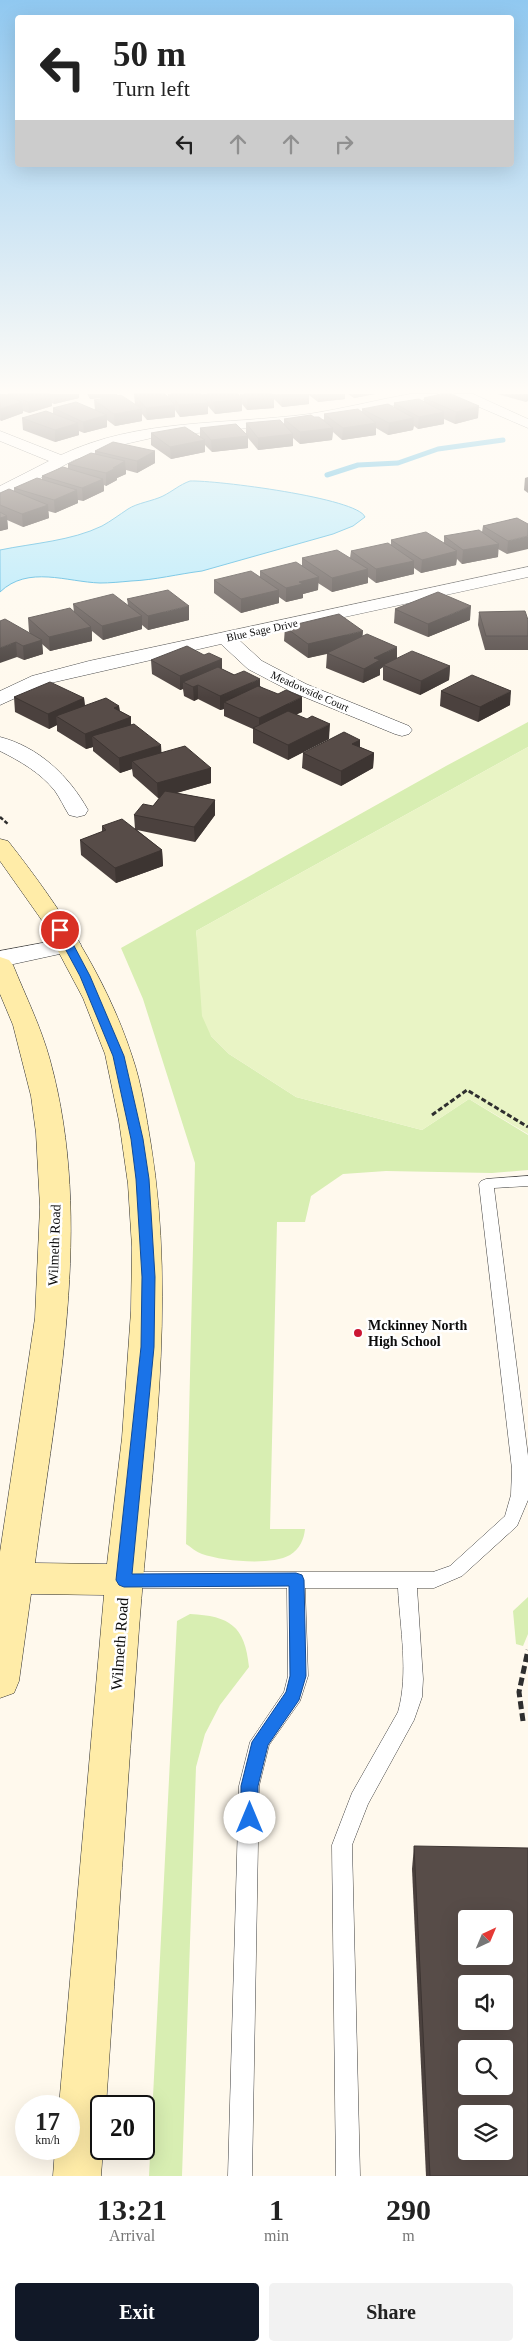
<!DOCTYPE html>
<style>
:root{--surface:#fff;--page:#f2f2f2;--text:#222;--muted:#767676;--accent:#111827}
body{margin:0;font-family:"Times New Roman",serif;background:var(--page);color:var(--text);height:100vh;display:flex;flex-direction:column;font-size:19px;white-space:nowrap}
*{box-sizing:border-box;margin:0}
p{font-size:16px;color:var(--muted)}
.icon{flex:none;width:28px;height:28px;fill:none;stroke:currentColor;stroke-width:2;stroke-linecap:round;stroke-linejoin:round}
.map{position:relative;height:2176px;overflow:hidden}
.drawer{display:flex;flex-direction:column;background:var(--surface);flex:1}
.drawer>*{flex:none}
.guide{position:absolute;left:15px;top:15px;width:499px;height:152px;border-radius:5px;box-shadow:0 5px 20px #0002;background:#fff;color:var(--text);overflow:hidden}
.needle{width:32px;rotate:44deg}
.controls{position:absolute;left:458px;top:1910px;display:grid;gap:10px}
.controls a{display:grid;place-items:center;width:55px;height:55px;border-radius:5px;background:var(--surface);box-shadow:0 5px 20px #0002;font-size:25px}
.speed{position:absolute;left:15px;top:2095px;display:flex;gap:10px;font-size:25px;font-weight:700;text-align:center}
.speed>*{display:grid;place-content:center;width:65px;height:65px;border-radius:50%;background:var(--surface);box-shadow:0 5px 20px #0002;line-height:1}
.speed small{font-size:12px;font-weight:400}
.speed .limit{border:2px solid #111;border-radius:8px;background:#fff;color:#111}
.pin{position:absolute;display:grid;place-items:center;width:42px;height:42px;color:#fff;margin:-21px;border:2px solid #fff;border-radius:50%;box-shadow:0 1px 5px #0007}
.me{position:absolute;width:55px;margin:-28px;rotate:0deg;stroke-linejoin:round;filter:drop-shadow(0 0 4px #0008)}
.turn{display:flex;align-items:center;gap:18px;height:105px;padding:0 15px;font-size:22px}
.turn .icon{width:65px;height:65px;stroke-width:2.5}
.turn b{display:block;font-size:35px;line-height:42px}
.lanes{display:flex;align-items:center;height:48px;padding:0 15px;background:#0003;justify-content:center;gap:25px;direction:ltr}
.lanes .off{opacity:.35}
.eta{display:flex;justify-content:space-evenly;align-items:center;height:85px;text-align:center}
.eta b{font-size:30px;font-weight:700;line-height:35px}
.action{display:flex;gap:10px;margin-top:auto;padding:10px 15px}
.action a{flex:1;height:58px;border-radius:5px;background:var(--accent);color:#fff;font-size:20px;font-weight:700;line-height:58px;text-align:center}
.action a+a{background:var(--page);color:var(--text)}
.map>svg:first-child{display:block}
</style>
<div class="map">
<svg width="528" height="2176" viewBox="0 0 528 2176">
<rect width="100%" height="100%" fill="#fff9ed"/>
<g fill="#d8eeb2">
<path d="M528,722V747L196,931L211,1036L229,1054L296,1097L422,1130L469,1099L528,1135V1170L492,1173L386,1171L343,1174L311,1196L305,1222H277L270,1529H305C304,1539 300,1549 290,1555C271,1566 222,1561 202,1554C196,1552 191,1547 186,1544L195,1163L143,999L121,948L446,766Z"/>
<path d="M528,1597V1634L523,1646L516,1644L513,1611Z"/>
<path d="M190,1614C230,1616 245,1626 249,1667L220,1705L205,1734L196,1767L182,2176H149L177,1621Z"/>
</g>
<path fill="#e9f4c5" d="M528,747V1134L469,1099L422,1130L296,1097L229,1054L211,1036L202,1016L196,931Z"/>
<path fill="#ace7fc" stroke="#2ba8db" d="M190,481C215,480 358,498 365,517L353,526L333,534L202,571C178,574 155,580 131,581C120,582 110,583 100,583C67,582 28,565 0,592V550C34,543 71,541 102,526C111,521 119,515 128,509C137,503 153,501 163,496C173,491 179,485 190,481Z"/>
<g fill="none" stroke-linecap="round" stroke-linejoin="round">
<path stroke="#2ba8db" stroke-width="5" d="M327,475L358,465L398,463L438,449L503,440"/>
<g stroke="#404040" stroke-width="1">
<path id="service" d="M528,1176V1186L494,1188L528,1456V1500L517,1526L462,1576L434,1588H417L423,1679L422,1697L414,1720L368,1804L352,1845L360,2176H336L332,1845L352,1793L398,1712C409,1673 400,1628 398,1588H305L308,1676L300,1701L269,1745L259,1786L252,2176H228L239,1786L250,1742L284,1692L288,1676L287,1588H126L119,1585L117,1580L119,1575L126,1572H433L450,1566L505,1516L511,1495L512,1469L479,1184L481,1181L486,1179Z"/>
</g>
<g stroke="#404040" stroke-width="1">
<g id="minor">
<path d="M410,394H438L431,398L309,422L156,437L112,447L74,460L20,489L0,496V486L49,461L0,441V431L61,455C138,418 226,425 309,414C342,409 376,400 410,394Z"/>
<path d="M454,394H473L528,419V428L456,397Z"/>
<path d="M528,567V577L239,640L262,661L306,684L409,726L412,730L409,734L402,736L395,734L292,692L248,669L221,644L46,684L0,705V691L32,676L89,661Z"/>
<path d="M0,737C39,747 69,776 88,810L85,815L77,817L69,815C64,807 60,798 55,791C41,773 20,761 0,751Z"/>
<path d="M69,938L78,940L81,945L78,950L0,967V951Z"/>
</g>
</g>
<g stroke="#2f2f2f" stroke-width="1">
<path id="secondary" d="M0,839L8,841C59,906 106,976 132,1056C142,1085 146,1115 151,1145C177,1306 151,1468 139,1629C127,1788 117,1947 106,2106H101V2149H103L101,2176H53L55,2149H69V2106H59L104,1595L31,1594L19,1681L14,1693L0,1698V1552L35,1318L40,1207L36,1133L31,1096L13,1025L0,994V957L9,960L13,965C26,997 41,1027 50,1060C95,1224 56,1398 35,1563L107,1564L122,1438L131,1311L132,1247L128,1184L119,1121L105,1054L83,998L41,919L0,861Z"/>
</g>
<path stroke="#2f2f2f" stroke-width="2.5" stroke-dasharray="4 2" stroke-linecap="butt" d="M0,817L8,824"/>
<path stroke="#2f2f2f" stroke-width="3" stroke-dasharray="5 2.5" stroke-linecap="butt" d="M432,1115L467,1090L528,1127"/>
<path stroke="#2f2f2f" stroke-width="5" stroke-dasharray="8 4" stroke-linecap="butt" d="M523,1721L519,1692L528,1650"/>
<use href="#service" fill="#fff" fill-rule="evenodd"/>
<use href="#minor" fill="#fff" fill-rule="evenodd"/>
<use href="#secondary" fill="#ffeca8" fill-rule="evenodd"/>
</g>
<g fill="#4b413e">
<path d="M0,394H79V398L54,404L52,403V406L29,413L23,411V413L1,421L0,420Z"/>
<path d="M87,394H117V396L135,404L134,394L168,398V394H201L202,395V394H238L240,397V394H345V399L318,402L309,395V404L282,407L274,399V408L247,410L242,404V411L215,414L208,406V414L180,417L175,410V417L147,420L142,414V421L115,426L107,420V427L84,433L79,431V435L55,442L23,430L22,418L53,413V408L95,410L94,400L111,397L90,399Z"/>
<path d="M348,394H375L354,398Z"/>
<path d="M497,394H528L526,402Z"/>
<path d="M424,398L478,418L455,424L444,419V424L418,429L414,426L413,430L388,435L376,428V435L342,440L333,432L332,440L300,444L293,438V446L258,450L248,438V448L212,452L205,445V452L171,459L151,445V433L200,437V428L246,434V423L284,424V419L314,417L324,421V414L362,413V409L394,407V403L424,401Z"/>
<path d="M95,451H155V463L137,473L126,470V474L117,478V480L106,486L104,485V491L83,501L78,500V503L55,513L48,511L49,518L23,527L7,520L8,529L0,531V493L14,491V488L42,480V476L68,469V464L95,454Z"/>
<path d="M528,477V493L524,490L525,478Z"/>
<path d="M517,518L507,554L498,549V557L462,564L457,559L456,565L421,573L414,568V574L376,583L368,577V583L332,592L318,583V590L303,594V598L286,602L279,597V603L241,613L214,593V580L260,577V571L302,566V558H350L351,551L391,545V540L444,543V536L482,532L483,526Z"/>
<path d="M127,599L189,620L148,630L142,625V629L103,640L92,631V641L50,651L42,644L43,654L24,660L17,657L0,621L31,634L29,632L28,618L74,612L73,604L128,605Z"/>
<path d="M395,609L470,620L428,637L394,623Z"/>
<path d="M479,612L528,636V650H485L478,625Z"/>
<path d="M285,627L363,637L397,659L450,666L449,680L420,695L383,680V667L380,669V675L363,683L326,668L327,654L308,658L284,641Z"/>
<path d="M204,655L222,659V669L260,686L302,712L296,714L329,739L288,760L253,743V729L224,716V709L220,710L198,699L194,701L184,696L183,689L180,690L152,674L151,660Z"/>
<path d="M441,691L510,705L478,722L440,706Z"/>
<path d="M14,697L84,698L85,705L119,706L120,711L131,717V725L161,752L211,768V783L177,793L215,800V815L195,842L137,830L162,850L163,866L116,883L81,855L80,840L102,832V826L135,829L134,815L153,806L159,798H158L133,776L132,769L120,773L93,751V747L86,749L57,731V725L49,729L15,712Z"/>
<path d="M360,740V747L374,753L373,768L341,786L302,768L303,753Z"/>
<path d="M414,1846L528,2176H426L412,1869Z"/>
</g>
<g fill="#3d3532">
<path d="M54,394H79V398L54,404Z"/>
<path d="M90,394H117V396L90,399Z"/>
<path d="M293,394H309V404L282,407V395Z"/>
<path d="M318,394H345V399L318,402Z"/>
<path d="M354,394H375L354,398Z"/>
<path d="M526,394H528V401L526,402Z"/>
<path d="M51,395L52,406L29,413L28,402Z"/>
<path d="M274,396V408L247,410V399Z"/>
<path d="M242,399V411L215,414L214,402Z"/>
<path d="M22,402L23,413L1,421L0,409Z"/>
<path d="M208,403V414L180,417L179,405Z"/>
<path d="M175,405V417L147,420L146,408Z"/>
<path d="M479,406L478,418L455,424L456,412Z"/>
<path d="M142,409V421L115,426L114,414Z"/>
<path d="M444,412V424L418,429L419,417Z"/>
<path d="M107,415V427L84,433L83,422Z"/>
<path d="M414,418L413,430L388,435L389,423Z"/>
<path d="M78,423L79,435L55,442V430Z"/>
<path d="M376,423V435L342,440L343,428Z"/>
<path d="M333,428L332,440L300,444V432Z"/>
<path d="M293,434V446L258,450V438Z"/>
<path d="M248,436V448L212,452L211,440Z"/>
<path d="M205,440V452L171,459L170,447Z"/>
<path d="M155,451V463L137,473V461Z"/>
<path d="M125,461L126,474L117,478V480L106,486V473L113,468Z"/>
<path d="M103,479L104,491L83,501L82,488Z"/>
<path d="M77,490L78,503L55,513L54,500Z"/>
<path d="M48,505L49,518L23,527L22,514Z"/>
<path d="M7,516L8,529L0,531V518Z"/>
<path d="M528,536V549L507,554L508,541Z"/>
<path d="M499,544L498,557L462,564L463,550Z"/>
<path d="M457,551L456,565L421,573L422,560Z"/>
<path d="M414,561V574L376,583V569Z"/>
<path d="M368,569V583L332,592V578Z"/>
<path d="M319,577L318,590L303,594V598L286,602V588L299,582Z"/>
<path d="M279,590V603L241,613V599Z"/>
<path d="M189,606V620L148,630V616Z"/>
<path d="M471,606L470,620L428,637V624Z"/>
<path d="M142,616V629L103,640L102,626Z"/>
<path d="M91,627L92,641L50,651L49,637Z"/>
<path d="M363,631L362,645L308,658V644Z"/>
<path d="M42,640L43,654L24,660L23,646Z"/>
<path d="M16,642L17,657L0,663V648Z"/>
<path d="M397,647V661L383,665V667L380,669V675L363,683L364,669L374,658Z"/>
<path d="M222,659V673L183,682V689L180,690V676Z"/>
<path d="M450,666L449,680L420,695L421,681Z"/>
<path d="M260,679V693L224,702V709L220,710V696Z"/>
<path d="M198,685V699L194,701L193,687Z"/>
<path d="M511,691L510,705L478,722L480,707Z"/>
<path d="M302,697V712L260,732L259,731V718Z"/>
<path d="M84,698L85,713L56,716L57,725L49,729L48,714Z"/>
<path d="M119,706L120,720L114,708Z"/>
<path d="M131,717V732L92,736L93,747L86,749L85,734Z"/>
<path d="M330,724L329,739L288,760V745Z"/>
<path d="M360,740V754L352,744Z"/>
<path d="M161,745L162,760L132,761V769L120,773L119,758Z"/>
<path d="M374,753L373,768L341,786V771Z"/>
<path d="M211,768V783L158,798L157,783Z"/>
<path d="M215,800V815L195,842L194,827Z"/>
<path d="M162,850L163,866L116,883L115,868Z"/>
</g>
<g fill="#574c48" stroke="#3d3532" fill-rule="evenodd">
<path d="M0,394L22,402L0,409Z"/>
<path d="M8,394H49L51,395L28,402Z"/>
<path d="M134,394H165L175,405L146,408Z"/>
<path d="M171,394H201L208,403L179,405Z"/>
<path d="M207,394H238L242,399L214,402Z"/>
<path d="M244,394H272L274,396L247,399Z"/>
<path d="M441,394H451L479,406L456,412L424,398Z"/>
<path d="M121,395L142,409L114,414L94,400Z"/>
<path d="M419,399L444,412L419,417L394,403Z"/>
<path d="M76,402L107,415L83,422L53,408Z"/>
<path d="M388,404L414,418L389,423L362,409Z"/>
<path d="M358,409L376,423L343,428L324,414Z"/>
<path d="M46,411L78,423L55,430L22,418Z"/>
<path d="M311,415L314,417H319L333,428L300,432L284,419Z"/>
<path d="M280,420L293,434L258,438L246,423Z"/>
<path d="M236,424L248,436L211,440L200,428Z"/>
<path d="M185,427L205,440L170,447L151,433Z"/>
<path d="M113,442L155,451L137,461L95,451Z"/>
<path d="M91,453L125,461L113,468H116L106,473L68,464Z"/>
<path d="M63,467L103,479L82,488L42,476Z"/>
<path d="M37,478L77,490L54,500L14,488Z"/>
<path d="M9,489L48,505L22,514L0,505V493Z"/>
<path d="M0,512L7,516L0,518Z"/>
<path d="M517,518L528,524V536L508,541L483,526Z"/>
<path d="M479,530L499,544L463,550L444,536Z"/>
<path d="M426,532L457,551L422,560L391,540Z"/>
<path d="M388,543L414,561L376,569L351,551Z"/>
<path d="M337,550L368,569L332,578L302,558Z"/>
<path d="M296,562L319,577L299,582L303,584L286,588L260,571Z"/>
<path d="M251,571L279,590L241,599L214,580Z"/>
<path d="M168,590L189,606L148,616L127,599Z"/>
<path d="M438,592L471,606L428,624L395,609Z"/>
<path d="M113,594L142,616L102,626L73,604Z"/>
<path d="M70,608L91,627L49,637L28,618Z"/>
<path d="M525,611L528,620V636H486L479,612Z"/>
<path d="M339,614L363,631L308,644L285,627Z"/>
<path d="M5,619L42,640L23,646L16,642L0,648V621Z"/>
<path d="M367,634L397,647L374,658L380,660L364,669L327,653Z"/>
<path d="M187,646L204,655L209,653L222,659L180,676L151,660Z"/>
<path d="M412,651L450,666L421,681L383,665Z"/>
<path d="M218,667L234,675L244,671L260,679L220,696L198,685L193,687L183,682Z"/>
<path d="M472,675L511,691L480,707L441,691Z"/>
<path d="M50,682L84,698L48,714L14,697Z"/>
<path d="M258,686L278,694L286,690L302,697L259,718L224,702Z"/>
<path d="M106,698L119,706L114,708L131,717L85,734L56,716Z"/>
<path d="M288,711L307,719L312,716L330,724L288,745L253,728Z"/>
<path d="M134,724L161,745L119,758L92,736Z"/>
<path d="M344,732L360,740L352,744L374,753L341,771L303,753Z"/>
<path d="M185,746L211,768L157,783L132,761Z"/>
<path d="M165,791L215,800L194,827L134,815L143,804L153,806Z"/>
<path d="M122,819L162,850L115,868L80,840L106,830L102,826Z"/>
<path d="M414,1846L528,1848V2176H430ZM466,1919H504V1956H466ZM466,1984H504V2021H466ZM466,2049H504V2086H466ZM466,2114H504V2151H466Z"/>
</g>
<linearGradient id="sky" x2="0" y2="1"><stop stop-color="#90c8f0"/><stop offset="0.56" stop-color="#fffcf7"/><stop offset="1" stop-color="#fffcf7" stop-opacity="0"/></linearGradient>
<rect width="528" height="698" fill="url(#sky)"/>
<path fill="#1a73e8" stroke="#114b97" d="M56,927H64L90,976L124,1056L143,1139L149,1179L155,1277L154,1347L132,1574L296,1573L302,1575L304,1580L306,1676L299,1700L268,1745L258,1786V1818L256,1823L250,1826L243,1823L241,1818V1786L252,1742L286,1692L290,1676L289,1586L124,1587L119,1585L116,1580L141,1347L142,1277L136,1179L131,1139L113,1056L80,976L55,930Z"/>
<circle fill="#cb1734" stroke="#fff" stroke-width="2" cx="358" cy="1333" r="5"/>
<g text-anchor="middle" stroke-width="5" stroke-linejoin="round" paint-order="stroke">
<g font-size="11" fill="#0d0d0d" stroke="#fff">
<text transform="translate(262 630) rotate(-12)" y="4">Blue Sage Drive</text>
<text transform="translate(310 691) rotate(24)" y="4">Meadowside Court</text>
</g>
<g font-size="14" fill="#0d0d0d" stroke="#fff">
<text transform="translate(54 1245) rotate(-88)" y="5">Wilmeth Road</text>
</g>
<g font-size="14" font-weight="bold" fill="#0d0d0d" stroke="#fff" text-anchor="start">
<text x="368" y="1330">Mckinney North<tspan x="368" dy="16">High School</tspan></text>
</g>
<g font-size="16" fill="#0d0d0d" stroke="#fff">
<text transform="translate(119 1644) rotate(-86)" y="6">Wilmeth Road</text>
</g>
</g>
</svg>
<div class="controls">
<a><svg class="needle" viewBox="-14 -14 28 28"><path d="M0-13l5 13h-10z" fill="#e53935"/><path d="M0 13l5-13h-10z" fill="#767676"/></svg></a>
<a><svg class="icon" aria-label="sound" viewBox="0 0 24 24"><path d="M4 9h4l5-4v14l-5-4H4zM17 9q2 3 0 6"/></svg></a>
<a><svg class="icon" aria-label="search" viewBox="0 0 24 24"><circle cx="10" cy="10" r="6"/><path d="M15 15l6 6"/></svg></a>
<a><svg class="icon" aria-label="layers" viewBox="0 0 24 24"><path d="M12 4l9 5-9 5-9-5zM3 14l9 5 9-5"/></svg></a>
</div>
<div class="speed"><div>17<small>km/h</small></div><div class="limit">20</div></div>
<div class="pin" style="left:60px;top:930px;background:#d93025"><svg class="icon" aria-label="arrive" viewBox="0 0 24 24"><path d="M6 21V4h12l-3 4 3 4H6"/></svg></div>
<svg class="me" style="left:250px;top:1818px" viewBox="-20 -20 40 40"><circle r="19" fill="#fff"/><path d="M0-13L10 11 0 6-10 11z" fill="#1a73e8"/></svg>
<div class="guide">
<div class="turn"><svg class="icon" aria-label="left" viewBox="0 0 24 24"><path d="M17 20v-9H6M10 6l-5 5 5 5"/></svg><div><b>50 m</b>Turn left</div></div>
<div class="lanes"><svg class="icon" aria-label="left" viewBox="0 0 24 24"><path d="M17 20v-9H6M10 6l-5 5 5 5"/></svg><svg class="icon off" aria-label="ahead" viewBox="0 0 24 24"><path d="M12 20V5M6 11l6-6 6 6"/></svg><svg class="icon off" aria-label="ahead" viewBox="0 0 24 24"><path d="M12 20V5M6 11l6-6 6 6"/></svg><svg class="icon off" aria-label="right" viewBox="0 0 24 24"><path d="M7 20v-9h11M14 6l5 5-5 5"/></svg></div>
</div>
</div>
<section class="drawer">
<div class="eta">
<div><b>13:21</b><p>Arrival</p></div>
<div><b>1</b><p>min</p></div>
<div><b>290</b><p>m</p></div>
</div>
<div class="action"><a>Exit</a><a>Share</a></div>
</section>
